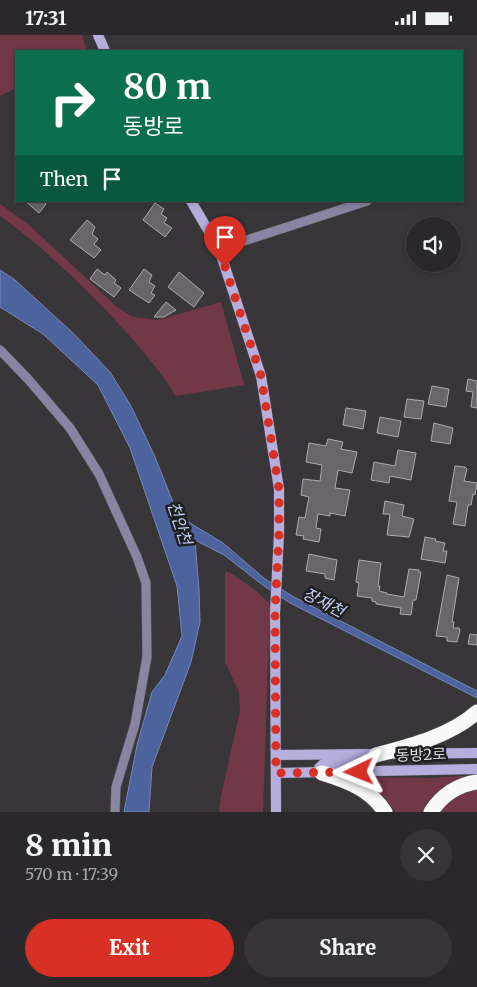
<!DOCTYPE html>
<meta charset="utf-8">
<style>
:root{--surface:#2b282c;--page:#373438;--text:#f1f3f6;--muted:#a6a6a9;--line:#474448;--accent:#d93025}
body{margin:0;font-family:Merriweather,"Noto Sans KR",serif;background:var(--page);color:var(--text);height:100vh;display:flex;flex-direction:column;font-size:19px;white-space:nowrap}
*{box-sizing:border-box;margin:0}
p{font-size:16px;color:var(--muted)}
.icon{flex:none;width:28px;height:28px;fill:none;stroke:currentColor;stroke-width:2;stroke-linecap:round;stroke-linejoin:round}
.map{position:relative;height:777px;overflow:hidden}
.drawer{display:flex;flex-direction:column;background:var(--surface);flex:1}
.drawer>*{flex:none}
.banner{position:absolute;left:15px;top:15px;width:448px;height:152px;border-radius:0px;box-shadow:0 2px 8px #0003,0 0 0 1px var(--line);background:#0b6e4f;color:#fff;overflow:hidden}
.controls{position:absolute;left:406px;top:182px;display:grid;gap:10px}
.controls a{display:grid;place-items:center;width:55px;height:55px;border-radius:50%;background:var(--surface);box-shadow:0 2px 8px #0003,0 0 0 1px var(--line);font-size:25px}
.pin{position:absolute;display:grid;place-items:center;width:42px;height:42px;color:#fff;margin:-51px -21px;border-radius:50% 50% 50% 0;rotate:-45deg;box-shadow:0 0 5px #0007}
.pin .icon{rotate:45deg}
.me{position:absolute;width:55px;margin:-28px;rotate:268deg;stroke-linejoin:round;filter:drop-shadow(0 0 4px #0008)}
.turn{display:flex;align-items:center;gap:18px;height:105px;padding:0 25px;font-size:22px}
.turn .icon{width:65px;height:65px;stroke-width:2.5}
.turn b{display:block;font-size:35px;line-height:42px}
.then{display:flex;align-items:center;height:48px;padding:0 25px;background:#0003;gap:10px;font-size:19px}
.round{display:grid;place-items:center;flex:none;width:52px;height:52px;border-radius:26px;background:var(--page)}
.head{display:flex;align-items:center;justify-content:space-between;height:85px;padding:0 25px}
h1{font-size:30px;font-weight:800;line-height:38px}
.button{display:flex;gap:10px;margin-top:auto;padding:10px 25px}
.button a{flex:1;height:58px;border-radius:30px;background:var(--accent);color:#fff;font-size:20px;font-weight:800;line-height:58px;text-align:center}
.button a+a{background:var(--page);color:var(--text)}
.status{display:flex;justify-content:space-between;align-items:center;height:35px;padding:0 25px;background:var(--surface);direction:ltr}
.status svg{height:14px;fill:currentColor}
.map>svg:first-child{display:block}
</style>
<div class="status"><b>17:31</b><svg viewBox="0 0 49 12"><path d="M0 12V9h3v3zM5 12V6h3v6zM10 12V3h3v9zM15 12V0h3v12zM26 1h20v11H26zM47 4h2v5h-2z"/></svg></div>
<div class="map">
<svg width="477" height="777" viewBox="0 0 477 777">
<rect width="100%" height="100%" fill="#39363a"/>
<g fill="#723847">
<path d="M0,0H82L87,16H16V53L0,61Z"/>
<path d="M0,169L28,189L117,272L133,282L158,285L221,267L244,350L176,361C153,325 125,295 95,264C65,234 35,206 0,181Z"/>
<path d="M225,537H229L254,554L270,569L263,777H219L221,761L240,676L239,657L225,627Z"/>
<path d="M476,740L426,777H395C385,760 371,751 354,742L432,743Z"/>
<path d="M477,750V777H435L441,770Z"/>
</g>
<path fill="#4c639e" stroke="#7888b2" d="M0,235L15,245L73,298L110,337L131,371L155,422L173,467L190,488L223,508L265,544L294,562L477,656V663L290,568L264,551L224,520L195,505L199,554L200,587L191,627L152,732L149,777H124L137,710L152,657L165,640L182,601L177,551L130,413L98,350L43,299L0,272Z"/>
<g fill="#6a6568" stroke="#afaaad">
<path d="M25,166H43L46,169L39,178Z"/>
<path d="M155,168L164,174L161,179L167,183L164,188L172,193L165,202L143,185Z"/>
<path d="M87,185L95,192L92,199L98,204L94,209L101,215L94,223L70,205Z"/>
<path d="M97,234L105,240L107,237L116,245L114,248L121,253L114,262L90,244Z"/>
<path d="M144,234L152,240L149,247L155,251L151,258L155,260L149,268L129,255Z"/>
<path d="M179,237L204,258L194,272L168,252Z"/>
<path d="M166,267L176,275L164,282H154Z"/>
<path d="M468,344L477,346V373L471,372L473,357L466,356Z"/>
<path d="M432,351L449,354L446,372L428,369Z"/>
<path d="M407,364L424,366L421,384L404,382Z"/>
<path d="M346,373L366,376L363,394L343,390Z"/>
<path d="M380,382L401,386L398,402L377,398Z"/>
<path d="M434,388L453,393L450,409L431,406Z"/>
<path d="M328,404L343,407L341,414L357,417L352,438L338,435L335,453L350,455L345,481L330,478V481L318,479L316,493L321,494L319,507L303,504L304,501L296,500L299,482L305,483L309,462L301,460L303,444L320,446L322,430L306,427L309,408L326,411Z"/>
<path d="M398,415L416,418L411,445L390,441L389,448L371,445L374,427L395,431Z"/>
<path d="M455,431L465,432L467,434L464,446L477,448L475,460L473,459L471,470H468L465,491L453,489L457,467L449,466Z"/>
<path d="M385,466L404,470L402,481L414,484L409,502L387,500L390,479H383Z"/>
<path d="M425,502L436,504L435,506L445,508L443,516H447L445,528L421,524Z"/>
<path d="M309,519L337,525L334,545L325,543V539L306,536Z"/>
<path d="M359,525L381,528L378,551H380L379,556L387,558V559L404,562L409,534L419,535V537H421L416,565H413L411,580L400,579L401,573L376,569V567L372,566V563L357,561L359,548L356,547Z"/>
<path d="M447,540L459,543L452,587H454L453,593H459L460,595L457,607L447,606V602L436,601Z"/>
<path d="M470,599L477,600V610L468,609Z"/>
</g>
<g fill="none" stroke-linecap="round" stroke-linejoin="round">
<g stroke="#575458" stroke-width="10">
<g id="street">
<path d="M219,214L367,166"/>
<path d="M0,315L28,344L70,393L99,439L137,522L146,548L147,622L135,689L116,752L115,777"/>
</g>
</g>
<g stroke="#575458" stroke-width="11">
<g id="secondary">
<path d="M98,0L105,16"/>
<path d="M191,166L219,214L261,341L279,454V498L275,578L276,777"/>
<path d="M276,720L477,718"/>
<path d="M276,738L477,734"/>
<path d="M322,738L320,737L319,733L323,729L363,726"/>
</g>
</g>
<g stroke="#575458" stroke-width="16">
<g id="highway">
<path d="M376,720C410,711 450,701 477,677"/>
<path d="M322,738C348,746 370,754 385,777"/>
<path d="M431,777C442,760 457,750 477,747"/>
</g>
</g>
<use href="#street" stroke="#8884a1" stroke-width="9"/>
<use href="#secondary" stroke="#b6afde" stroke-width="10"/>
<use href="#highway" stroke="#f9f9f9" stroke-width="15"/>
</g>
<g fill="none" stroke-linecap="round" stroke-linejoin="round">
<path stroke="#d93025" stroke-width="9" stroke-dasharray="0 16.2" d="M225,232L261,341L279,454V498L275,578L276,738L359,737"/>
</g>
<g text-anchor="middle" stroke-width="5" stroke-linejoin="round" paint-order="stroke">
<g font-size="15" fill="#e0dee0" stroke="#1f1e20">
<text transform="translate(421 720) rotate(-2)" y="5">동방2로</text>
</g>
<g font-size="16" font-style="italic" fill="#c3d3f5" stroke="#1f1e20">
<text transform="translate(180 488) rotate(72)" y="6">천안천</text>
<text transform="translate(324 567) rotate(27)" y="6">장재천</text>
</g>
</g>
</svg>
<div class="controls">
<a><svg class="icon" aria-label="sound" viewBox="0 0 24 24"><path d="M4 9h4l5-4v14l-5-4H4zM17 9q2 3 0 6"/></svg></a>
</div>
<div class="pin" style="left:225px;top:232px;background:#d93025"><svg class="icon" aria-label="arrive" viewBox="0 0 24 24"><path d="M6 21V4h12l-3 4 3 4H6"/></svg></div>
<svg class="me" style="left:359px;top:737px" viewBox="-20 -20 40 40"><path d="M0-17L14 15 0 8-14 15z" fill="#d93025" stroke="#fff" stroke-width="4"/></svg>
<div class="banner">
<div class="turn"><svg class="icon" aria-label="right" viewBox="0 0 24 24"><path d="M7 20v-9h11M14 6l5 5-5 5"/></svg><div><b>80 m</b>동방로</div></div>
<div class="then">Then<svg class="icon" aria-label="arrive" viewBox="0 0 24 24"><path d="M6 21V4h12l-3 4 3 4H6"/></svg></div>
</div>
</div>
<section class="drawer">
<div class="head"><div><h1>8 min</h1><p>570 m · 17:39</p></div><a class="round"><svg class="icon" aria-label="close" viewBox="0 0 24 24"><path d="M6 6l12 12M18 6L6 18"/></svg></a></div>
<div class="button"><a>Exit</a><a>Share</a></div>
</section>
